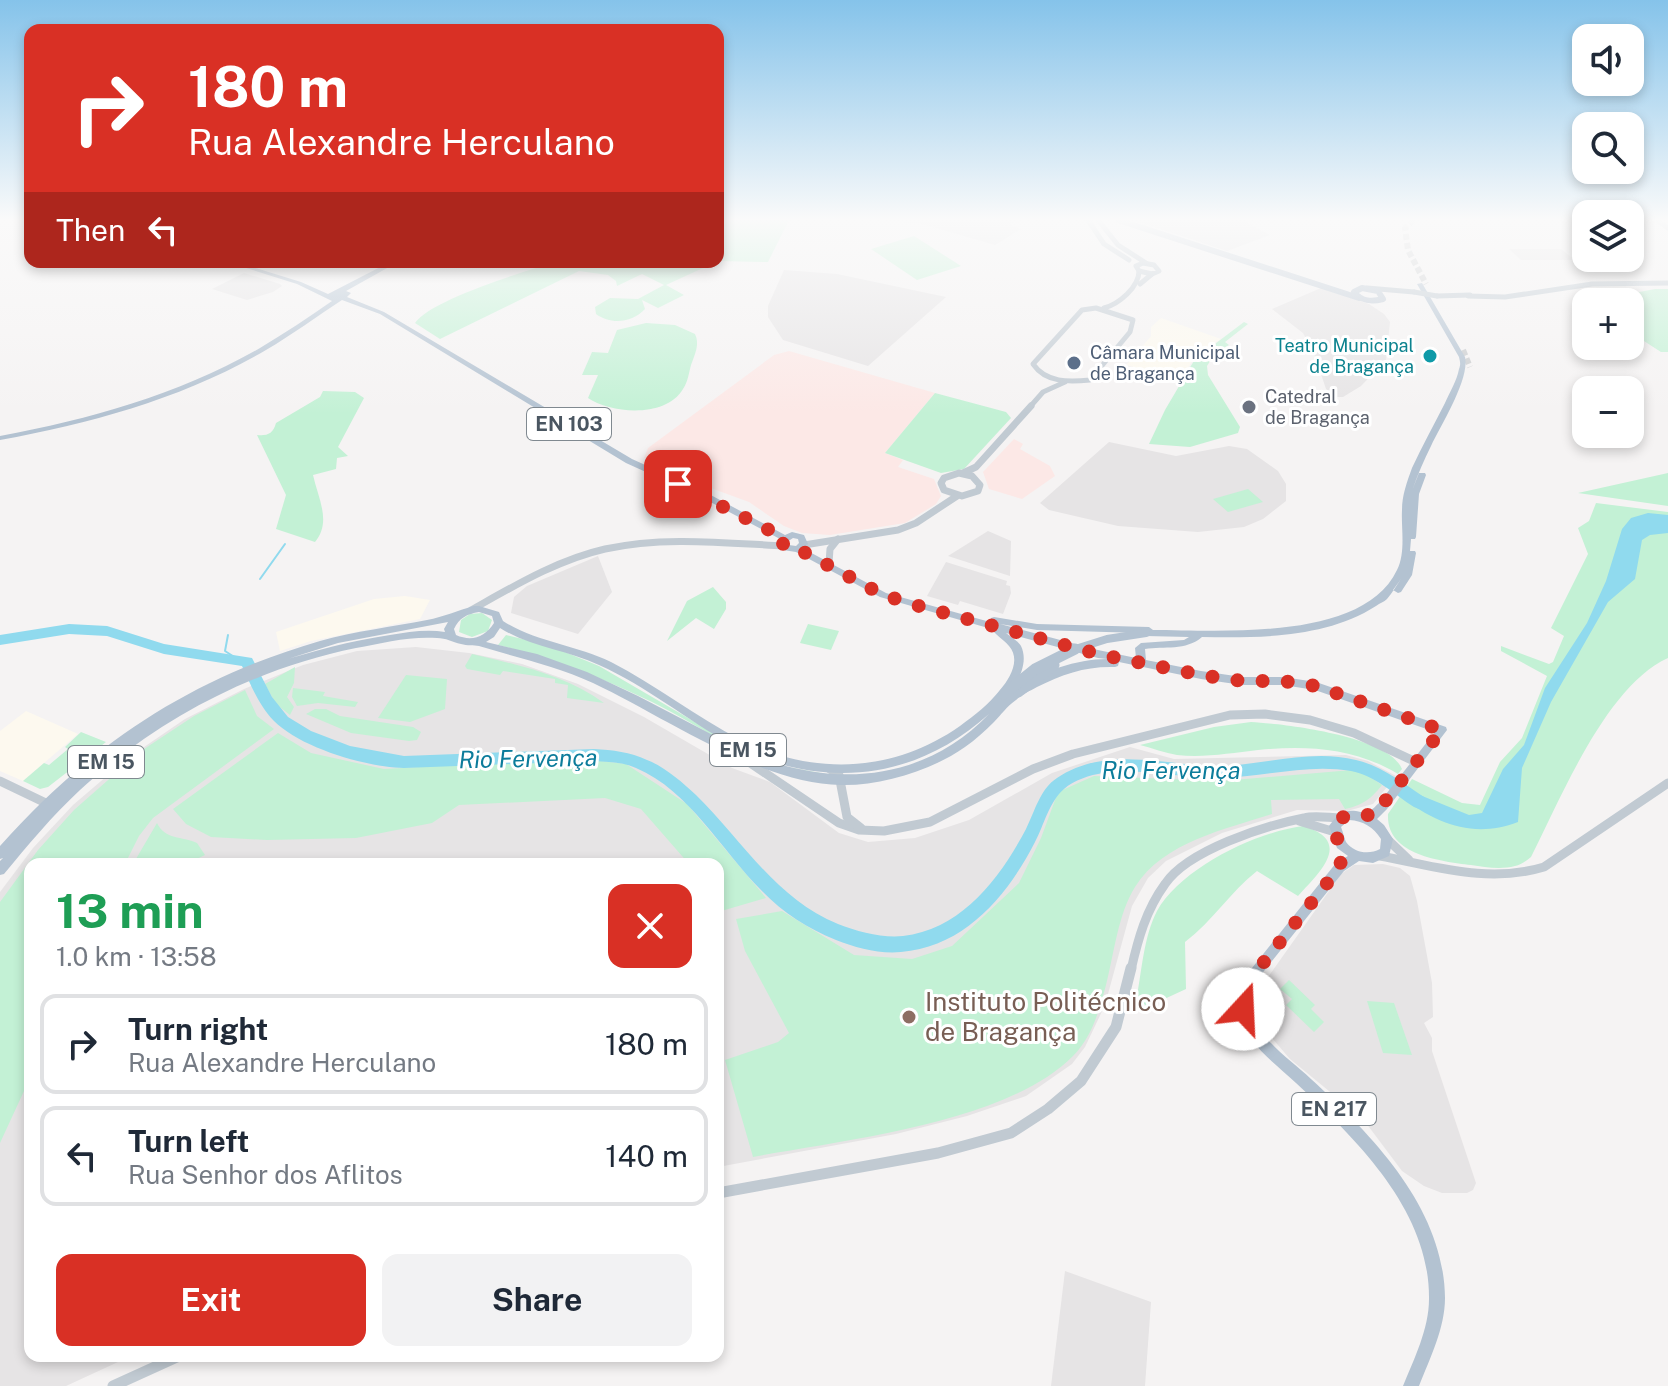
<!DOCTYPE html>
<meta charset="utf-8">
<style>
:root{--surface:#fff;--page:#f2f2f3;--text:#1f2937;--muted:#747a83;--line:#e0e1e3;--accent:#d93025}
body{margin:0;font-family:"Public Sans",sans-serif;background:var(--page);color:var(--text);height:100vh;display:flex;flex-direction:column;font-size:30px;white-space:nowrap}
*{box-sizing:border-box;margin:0}
p{font-size:26px;color:var(--muted)}
.icon{flex:none;width:44px;height:44px;fill:none;stroke:currentColor;stroke-width:2;stroke-linecap:round;stroke-linejoin:round}
.map{position:relative;flex:1;overflow:hidden}
.sheet{position:absolute;left:24px;top:858px;width:700px;height:504px;display:flex;flex-direction:column;background:var(--surface);border-radius:16px;box-shadow:0 4px 12px #0003}
.sheet>*{flex:none}
.top-card{position:absolute;left:24px;top:24px;width:700px;height:244px;border-radius:16px;box-shadow:0 4px 12px #0003;background:#d93025;color:#fff;overflow:hidden}
.buttons{position:absolute;left:1572px;top:24px;display:grid;gap:16px}
.buttons a{display:grid;place-items:center;width:72px;height:72px;border-radius:16px;background:var(--surface);box-shadow:0 4px 12px #0003;font-size:40px}
.pin{position:absolute;display:grid;place-items:center;width:68px;height:68px;color:#fff;margin:-34px;border-radius:16px;box-shadow:0 4px 12px #0006}
.me{position:absolute;width:88px;margin:-44px;rotate:20deg;stroke-linejoin:round;filter:drop-shadow(0 0 6px #0008)}
.turn{display:flex;align-items:center;gap:28px;height:168px;padding:0 32px;font-size:36px}
.turn .icon{width:104px;height:104px;stroke-width:2.5}
.turn b{display:block;font-size:56px;line-height:68px}
.then{display:flex;align-items:center;height:76px;padding:0 32px;background:#0003;gap:16px;font-size:30px}
.round{display:grid;place-items:center;flex:none;width:84px;height:84px;border-radius:16px;background:var(--page)}
.overview{display:flex;align-items:center;justify-content:space-between;height:136px;padding:0 32px}
h1{font-size:48px;font-weight:700;line-height:60px;color:#1e9e55}
.action{display:flex;gap:16px;margin-top:auto;padding:16px 32px}
.action a{flex:1;height:92px;border-radius:16px;background:var(--accent);color:#fff;font-size:32px;font-weight:700;line-height:92px;text-align:center}
.action a+a{background:var(--page);color:var(--text)}
ul{padding:0;list-style:none}
li{display:flex;align-items:center;gap:24px;height:100px;margin:0 16px 12px;padding:0 16px;border:4px solid var(--line);border-radius:16px}
li div{flex:1}
li b{display:block;font-size:30px}
li em{font-style:normal}
.map>svg:first-child{display:block}
</style>
<div class="map">
<svg width="1668" height="1386" viewBox="0 0 1668 1386">
<rect width="100%" height="100%" fill="#f5f3f3"/>
<g fill="#fdf9ef">
<path d="M1161,318L1221,339L1194,357L1182,380L1126,365L1151,336V327Z"/>
<path d="M405,596L430,600L420,619L311,641L280,651L276,632L374,599Z"/>
<path d="M26,711L78,734L23,781L0,771V731Z"/>
</g>
<g fill="#e6e4e5">
<path d="M883,220H1014L1010,225L1021,229L995,245L922,224Z"/>
<path d="M1133,220H1242L1270,235L1227,251Z"/>
<path d="M1509,249H1561L1575,260H1521Z"/>
<path d="M784,270L837,274L946,297L868,366L783,340L768,317V306Z"/>
<path d="M244,273L280,284L282,286L273,292L247,300L212,289Z"/>
<path d="M1321,288L1369,304L1384,314L1390,322L1386,360L1361,386L1343,397H1337L1326,389L1315,356L1303,333L1272,309Z"/>
<path d="M1109,442L1176,456L1229,446L1247,449L1278,471L1286,484V501L1263,519L1244,527L1198,532L1118,526L1049,510L1040,503Z"/>
<path d="M988,531L1011,541L1010,576L948,556Z"/>
<path d="M598,556L612,592L578,634L511,613L514,597L527,586Z"/>
<path d="M946,562L1007,581L1006,585L1010,586L1011,593L1003,614L960,601L958,605L927,596Z"/>
<path d="M416,647L469,653L522,664L578,684L644,717L732,768L770,782L839,833L868,842L915,838L969,820L1052,773L1130,747L1174,759L1346,755L1368,761L1396,776L1373,804L1347,811L1297,810L1222,833L1166,861L1148,878L1132,906L1105,1005L1085,1047L1072,1064L1026,1096L967,1116L896,1134L718,1167V864H30V1356H131L66,1386H0V892L33,848L73,805L128,758L185,719L244,689L303,665L357,651Z"/>
<path d="M1383,864L1400,868L1410,876L1417,901L1432,983L1433,1017L1424,1023L1432,1038V1051L1476,1183L1473,1190L1467,1193H1442L1424,1186L1402,1171L1363,1119L1290,1059L1271,1037L1259,1008L1261,987L1341,874L1354,865Z"/>
<path d="M1065,1271L1151,1302L1145,1386H1051Z"/>
</g>
<g fill="#fce8e6">
<path d="M789,351L935,393L885,453L903,460L898,467L934,479L941,496L936,504L905,523L830,535L802,533L784,526L749,502L697,483L644,458L648,448L774,355Z"/>
<path d="M1014,439L1023,444L1020,449L1050,466L1055,476L1022,499L989,489L983,472Z"/>
</g>
<g fill="#c3f1d5">
<path d="M718,220H789L768,262L718,261Z"/>
<path d="M914,236L961,266L917,280L871,249Z"/>
<path d="M555,262H716L666,285L684,295L658,308L642,300L645,309C632,323 611,325 596,314L595,307L610,298L638,299L664,285L642,274L617,286L616,281L608,275L579,271L440,339L415,323C430,300 526,271 555,262Z"/>
<path d="M1655,289H1668V352H1661L1630,332V302H1587Z"/>
<path d="M1244,322L1248,324L1225,342L1229,345L1215,353L1207,366L1208,375L1240,427L1238,433L1190,447L1149,444L1165,410L1195,359Z"/>
<path d="M646,323L675,325L695,334C700,344 695,354 691,365C689,372 688,382 683,389C666,418 612,414 588,398L598,375H582L592,352L608,353L617,330Z"/>
<path d="M323,391L355,392L364,398L338,447L348,456L337,458L336,469L313,475C318,498 332,522 315,542L276,529L286,495L257,435C267,436 273,434 276,423L320,397Z"/>
<path d="M935,393L1006,412L1011,418L964,469L941,473L885,453Z"/>
<path d="M1668,473V506L1578,493Z"/>
<path d="M1248,489L1263,502L1228,512L1213,499Z"/>
<path d="M1596,503L1668,512V658C1606,686 1561,798 1531,857C1526,861 1521,865 1515,866C1500,870 1485,867 1471,865C1440,861 1386,855 1388,814L1412,779L1462,803L1480,805L1500,762L1522,738L1547,676L1501,651V646L1549,664L1553,662L1564,636L1551,628L1588,554L1578,528L1589,521Z"/>
<path d="M713,587L726,602V609L714,629L696,618L667,641L687,601Z"/>
<path d="M482,613L492,620L488,631L472,637L459,632L461,620L470,614Z"/>
<path d="M808,624L839,631L831,650L800,643Z"/>
<path d="M506,635L548,645L599,666L755,757L787,767L826,774C752,768 715,733 652,702C602,678 552,658 498,645Z"/>
<path d="M472,654C519,665 565,675 604,703L567,698L568,685L555,683V679L503,671L500,675L467,669L465,666Z"/>
<path d="M295,667L294,683L287,697L294,707L290,715L276,704L265,684Z"/>
<path d="M406,675L447,679L445,709L410,722L378,718Z"/>
<path d="M293,688L325,692L323,696L358,702L355,707L318,703L297,706L292,697Z"/>
<path d="M245,690L257,716L274,729L153,818L139,836L125,864H30V1078L0,1143V902L38,850L74,810L141,751L194,716Z"/>
<path d="M315,709H326L340,716L413,727L421,732L417,740L409,741L351,733L306,714Z"/>
<path d="M1251,722C1284,724 1389,736 1402,769L1398,774C1355,748 1307,745 1258,750C1231,753 1204,758 1177,755C1165,753 1152,748 1140,745L1214,727Z"/>
<path d="M81,732L106,742L48,787L40,789L23,781L44,763L49,765L68,749L65,747Z"/>
<path d="M278,733L311,753L384,769L575,758L626,764L687,804L766,898L718,912V864H689L641,809L605,798L459,805L432,823L356,838L267,840L211,837L186,824L173,809Z"/>
<path d="M1352,770L1367,775L1382,785C1371,799 1363,805 1345,809L1339,799L1271,800L1272,814C1226,829 1163,842 1135,887C1118,914 1114,954 1106,985C1099,1011 1092,1037 1073,1056C1007,1123 844,1140 753,1157L725,1060L778,1042L789,1033L745,951L736,919L782,911L854,955L912,959L952,946L1019,883L1041,838L1058,792L1094,776L1221,781Z"/>
<path d="M157,823C165,840 182,836 197,843L205,855L186,864H133Z"/>
<path d="M1303,826C1354,841 1320,872 1298,896L1257,871C1230,892 1213,921 1185,942L1186,989L1147,1007L1137,996C1142,969 1144,936 1157,911C1181,868 1256,832 1303,826Z"/>
<path d="M1289,980L1315,1005L1311,1009L1324,1022L1314,1032L1286,1005L1292,999L1280,989Z"/>
<path d="M1367,1001L1394,1003L1412,1055L1383,1053Z"/>
</g>
<path fill="#90daee" d="M1648,513L1668,515V533L1650,535L1642,540L1635,579L1608,602L1551,702L1522,768L1518,822C1474,839 1437,824 1401,797L1405,789L1469,815L1482,813L1503,769L1524,745L1545,688L1587,623L1606,581L1622,529L1631,518Z"/>
<g fill="none" stroke-linecap="round" stroke-linejoin="round">
<g stroke="#90daee" stroke-width="2">
<path d="M260,579L285,544"/>
<path d="M228,635L225,651L239,660"/>
</g>
<path fill="#90daee" fill-rule="evenodd" d="M69,624L107,626L164,644L252,658L272,697L288,717L311,731L350,746L404,756L594,749C613,750 630,752 647,760C665,767 682,782 696,795C742,840 776,899 838,924C858,932 882,938 903,936C962,929 1000,878 1026,829C1035,811 1040,789 1057,778C1070,769 1087,763 1102,761C1142,755 1183,767 1223,766C1267,764 1312,749 1356,760C1382,766 1403,783 1424,797L1427,802L1424,807L1419,809L1414,807C1394,794 1374,775 1351,771C1306,763 1262,778 1218,778C1180,778 1141,768 1103,773C1090,775 1074,780 1064,789C1049,802 1044,825 1035,842C1008,895 965,947 901,952C879,954 856,948 836,940C807,928 783,913 761,890C721,850 690,791 636,768C623,762 608,762 594,761L404,768C366,767 301,748 274,721C259,706 251,685 242,666L164,654L107,636L69,634L0,645V635Z"/>
<g stroke="#caccce" stroke-width="6" stroke-dasharray="6 3" stroke-linecap="butt">
<path d="M1414,220L1405,228L1408,250L1426,284"/>
<path d="M1463,350L1470,367"/>
</g>
<g stroke="#c1cad2" stroke-width="5">
<path d="M1088,220L1104,244L1129,260"/>
<path d="M1098,220L1118,245L1146,263"/>
<path d="M1657,220L1668,228"/>
<path d="M1143,263L1154,265L1159,271L1152,274L1139,271L1136,266Z"/>
<path d="M1140,284L1152,274"/>
<path d="M1367,288L1414,292"/>
<path d="M1437,296L1470,295"/>
<path d="M1468,296L1505,297L1592,284L1668,283"/>
<path d="M1096,308L1133,320L1130,332L1090,380C1069,382 1046,383 1033,364L1082,310Z"/>
<path d="M1104,308C1119,304 1139,287 1139,271"/>
<path d="M1029,408L1043,392L1065,382"/>
</g>
<g stroke="#c1cad2" stroke-width="7">
<path d="M959,473L972,476L980,485L978,491L962,496L944,490L941,483L944,478Z"/>
<path d="M963,473L976,467L1031,406"/>
<path d="M804,545L898,530L916,523L957,496"/>
<path d="M829,563L830,549L838,539"/>
<path d="M471,610C514,586 557,560 605,549C664,536 725,543 784,546"/>
</g>
<g stroke="#c1cad2" stroke-width="9">
<path d="M737,754L839,823L859,830L884,831L930,822L1033,769L1073,754L1230,715L1265,714L1310,720L1354,733L1416,762"/>
<path d="M830,769L839,775L847,817L861,828"/>
<path d="M0,781L50,805"/>
<path d="M1299,821L1335,832"/>
<path d="M1387,839L1409,860"/>
<path d="M1380,856C1435,866 1488,884 1544,867L1668,783"/>
<path d="M1131,970C1138,939 1146,910 1165,884C1188,850 1264,826 1304,818C1315,815 1329,818 1341,818"/>
</g>
<g stroke="#c1cad2" stroke-width="11">
<path d="M718,1193L938,1153L1011,1133L1048,1109L1081,1081L1116,1027L1131,968"/>
<path d="M113,1386L179,1356"/>
</g>
<g stroke="#c1cbd6" stroke-width="6">
<path d="M1118,220L1359,298"/>
<path d="M1362,288L1378,291L1383,299C1372,302 1362,302 1354,292Z"/>
</g>
<path fill="#b3c2d1" fill-rule="evenodd" d="M227,262H236L301,282L328,294L390,262H398L346,291L351,293L347,297L384,312L632,459L707,493L785,535L792,532L804,535L808,544L804,549L886,593L990,622L991,618L994,617L1037,624L1149,627L1153,630C1220,630 1363,642 1397,570C1406,552 1401,529 1402,510C1402,495 1407,482 1412,468C1422,446 1434,425 1445,403C1450,392 1457,380 1459,369C1461,364 1460,362 1459,357L1417,284L1422,283L1465,357C1470,379 1441,425 1431,446C1424,460 1418,474 1413,488L1419,473H1425L1426,475L1419,494L1416,537L1415,539H1411L1410,551H1415L1416,553L1412,575L1401,592L1398,593L1393,590L1401,579C1397,585 1392,593 1387,599C1384,602 1380,603 1376,606C1326,638 1260,638 1202,637C1186,651 1164,646 1145,649L1146,660L1201,671L1242,677H1283L1316,682L1446,727L1447,730L1387,809L1377,819L1384,825L1393,839L1389,856L1373,863L1359,861L1344,871L1260,976C1253,989 1247,1002 1253,1017C1263,1042 1292,1061 1311,1079C1373,1136 1444,1208 1445,1298C1445,1328 1430,1358 1419,1386H1403C1414,1359 1429,1329 1429,1299C1430,1210 1356,1139 1296,1083C1274,1062 1246,1044 1239,1013C1234,997 1244,981 1252,968L1336,863L1348,856L1337,848L1329,826C1336,816 1343,809 1356,811C1362,812 1363,814 1369,811C1373,810 1376,805 1379,803L1435,732L1315,690L1283,685H1242L1201,679L1119,662L1118,666L1115,667C1086,666 1063,674 1037,687C1030,691 1022,694 1016,700C1007,706 1001,715 994,722C985,731 975,740 965,747C933,770 881,786 841,785C758,783 667,718 593,683C556,666 518,658 479,646C474,645 467,646 461,644C452,642 446,638 437,638C410,636 382,643 356,648C253,669 158,719 80,790C52,816 28,845 4,874L0,875V861L3,858L0,859V846C90,745 189,679 320,641C355,631 392,627 427,620C444,617 458,610 474,606H479L499,612L503,621C536,642 576,645 611,662C656,685 696,717 741,740C814,776 893,773 960,726C975,715 989,704 1000,690C1010,678 1021,660 1009,646C1006,642 1000,638 996,634L994,632L995,630L880,597L796,552L783,550L779,542L780,539L701,497L626,463L380,314L342,300C317,316 292,335 266,350C184,398 92,423 0,440V436C91,419 180,394 260,348C285,333 309,317 332,301L297,284ZM793,538L798,539L799,543L796,546L789,545L787,542ZM479,612L492,616L494,623C485,637 472,642 456,635L454,629C459,618 467,614 479,612ZM448,622L444,629L445,632C427,629 408,632 390,635C350,641 313,651 275,663L338,643ZM1000,624L1037,630L1141,633L1146,636L1189,637L1184,640L1141,643L1135,648L1136,658L1098,650ZM500,628C530,647 567,650 599,665C646,686 687,720 732,745L638,696L587,672L537,654L486,642L494,637ZM1006,633L1098,658L1107,659C1073,659 1035,674 1008,695C1018,682 1029,663 1021,646C1018,641 1010,636 1006,633ZM989,714C932,774 852,787 776,763C854,786 928,769 989,714ZM1349,820C1364,821 1373,827 1381,839L1380,849C1369,855 1354,853 1346,842C1345,840 1342,829 1341,827Z"/>
<path stroke="#c1cad2" stroke-width="5" d="M1414,292L1437,296"/>
<path stroke="#b3c2d1" stroke-width="8" d="M1069,651L1107,639L1146,633"/>
<g stroke="#b3c2d1" stroke-width="11">
<path d="M1018,692L1054,665"/>
<path d="M1004,694L1035,669L1075,649"/>
</g>
</g>
<linearGradient id="sky" x2="0" y2="1"><stop stop-color="#85c3ea"/><stop offset="0.53" stop-color="#fafafa"/><stop offset="1" stop-color="#fafafa" stop-opacity="0"/></linearGradient>
<rect width="1668" height="414" fill="url(#sky)"/>
<g fill="none" stroke-linecap="round" stroke-linejoin="round">
<path stroke="#d93025" stroke-width="14" stroke-dasharray="0 25.2" d="M678,484L785,538L783,544L786,548L798,549L883,595L919,606L1098,654L1201,675L1242,681H1283L1316,686L1442,730L1374,815H1347L1337,821L1335,832L1342,853L1340,867L1256,972L1245,990L1243,1009"/>
</g>
<circle fill="#0f9aa8" stroke="#fff" stroke-width="3" cx="1430" cy="356" r="8"/>
<circle fill="#5c6f8a" stroke="#fff" stroke-width="3" cx="1074" cy="363" r="8"/>
<circle fill="#6b7280" stroke="#fff" stroke-width="3" cx="1249" cy="407" r="8"/>
<circle fill="#8d6e63" stroke="#fff" stroke-width="3" cx="909" cy="1017" r="8"/>
<g text-anchor="middle" stroke-width="6" stroke-linejoin="round" paint-order="stroke">
<g font-size="18" fill="#0d838f" stroke="#fff" text-anchor="end">
<text x="1414" y="352">Teatro Municipal<tspan x="1414" dy="21">de Bragança</tspan></text>
</g>
<g font-size="18" fill="#4e5e75" stroke="#fff" text-anchor="start">
<text x="1090" y="359">Câmara Municipal<tspan x="1090" dy="21">de Bragança</tspan></text>
</g>
<g font-size="18" fill="#5b616d" stroke="#fff" text-anchor="start">
<text x="1265" y="403">Catedral<tspan x="1265" dy="21">de Bragança</tspan></text>
</g>
<g fill="#fff" stroke="#808990" stroke-width="2">
<rect x="527" y="408" width="84" height="32" rx="6"/>
<rect x="710" y="734" width="76" height="32" rx="6"/>
<rect x="68" y="746" width="76" height="32" rx="6"/>
<rect x="1292" y="1093" width="84" height="32" rx="6"/>
</g>
<g font-size="20" font-weight="bold" fill="#4a5661">
<text x="569" y="431">EN 103</text>
<text x="748" y="757">EM 15</text>
<text x="106" y="769">EM 15</text>
<text x="1334" y="1116">EN 217</text>
</g>
<g font-size="24" font-style="italic" fill="#0c7c9b" stroke="#fff">
<text transform="translate(528 759) rotate(-1)" y="8">Rio Fervença</text>
<text x="1171" y="779">Rio Fervença</text>
</g>
<g font-size="26" fill="#785e54" stroke="#fff" text-anchor="start">
<text x="925" y="1011">Instituto Politécnico<tspan x="925" dy="30">de Bragança</tspan></text>
</g>
</g>
</svg>
<div class="buttons">
<a><svg class="icon" aria-label="sound" viewBox="0 0 24 24"><path d="M4 9h4l5-4v14l-5-4H4zM17 9q2 3 0 6"/></svg></a>
<a><svg class="icon" aria-label="search" viewBox="0 0 24 24"><circle cx="10" cy="10" r="6"/><path d="M15 15l6 6"/></svg></a>
<a><svg class="icon" aria-label="layers" viewBox="0 0 24 24"><path d="M12 4l9 5-9 5-9-5zM3 14l9 5 9-5"/></svg></a>
<a>+</a>
<a>−</a>
</div>
<div class="pin" style="left:678px;top:484px;background:#d93025"><svg class="icon" aria-label="arrive" viewBox="0 0 24 24"><path d="M6 21V4h12l-3 4 3 4H6"/></svg></div>
<svg class="me" style="left:1243px;top:1009px" viewBox="-20 -20 40 40"><circle r="19" fill="#fff"/><path d="M0-13L10 11 0 6-10 11z" fill="#d93025"/></svg>
<div class="top-card">
<div class="turn"><svg class="icon" aria-label="right" viewBox="0 0 24 24"><path d="M7 20v-9h11M14 6l5 5-5 5"/></svg><div><b>180 m</b>Rua Alexandre Herculano</div></div>
<div class="then">Then<svg class="icon" aria-label="left" viewBox="0 0 24 24"><path d="M17 20v-9H6M10 6l-5 5 5 5"/></svg></div>
</div>
<section class="sheet">
<div class="overview"><div><h1>13 min</h1><p>1.0 km · 13:58</p></div><a class="round" style="background:#d93025;color:#fff"><svg class="icon" aria-label="close" viewBox="0 0 24 24"><path d="M6 6l12 12M18 6L6 18"/></svg></a></div>
<ul>
<li><svg class="icon" aria-label="right" viewBox="0 0 24 24"><path d="M7 20v-9h11M14 6l5 5-5 5"/></svg><div><b>Turn right</b><p>Rua Alexandre Herculano</p></div><em>180 m</em></li>
<li><svg class="icon" aria-label="left" viewBox="0 0 24 24"><path d="M17 20v-9H6M10 6l-5 5 5 5"/></svg><div><b>Turn left</b><p>Rua Senhor dos Aflitos</p></div><em>140 m</em></li>
</ul>
<div class="action"><a>Exit</a><a>Share</a></div>
</section>
</div>
